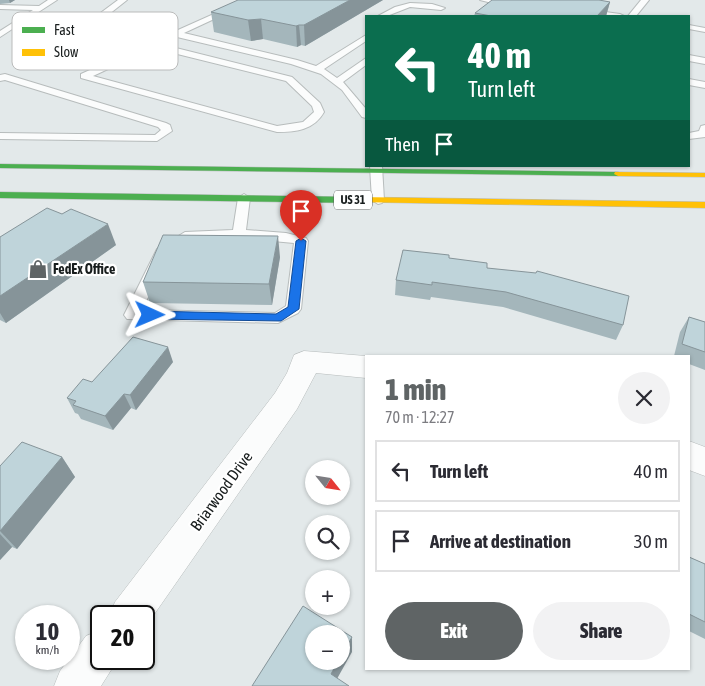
<!DOCTYPE html>
<meta charset="utf-8">
<style>
:root{--surface:#fff;--page:#f2f2f3;--text:#2b2b33;--muted:#7c7c81;--line:#e1e1e2;--accent:#5f6465}
body{margin:0;font-family:"Asap Condensed",sans-serif;background:var(--page);color:var(--text);height:100vh;display:flex;flex-direction:column;font-size:19px;white-space:nowrap}
*{box-sizing:border-box;margin:0}
p{font-size:16px;color:var(--muted)}
.icon{flex:none;width:28px;height:28px;fill:none;stroke:currentColor;stroke-width:2;stroke-linecap:round;stroke-linejoin:round}
.map{position:relative;flex:1;overflow:hidden}
.side{position:absolute;left:365px;top:355px;width:325px;height:315px;display:flex;flex-direction:column;background:var(--surface);border-radius:0px;box-shadow:0 1px 4px #0004}
.side>*{flex:none}
.top-card{position:absolute;left:365px;top:15px;width:325px;height:152px;border-radius:0px;box-shadow:0 1px 4px #0004;background:#0b6e4f;color:#fff;overflow:hidden}
.needle{width:32px;rotate:120deg}
.controls{position:absolute;left:305px;top:460px;display:grid;gap:10px}
.controls a{display:grid;place-items:center;width:45px;height:45px;border-radius:50%;background:var(--surface);box-shadow:0 1px 4px #0004;font-size:25px}
.speed{position:absolute;left:15px;top:605px;display:flex;gap:10px;font-size:25px;font-weight:700;text-align:center}
.speed>*{display:grid;place-content:center;width:65px;height:65px;border-radius:50%;background:var(--surface);box-shadow:0 1px 4px #0004;line-height:1}
.speed small{font-size:12px;font-weight:400}
.speed .limit{border:2px solid #111;border-radius:8px;background:#fff;color:#111}
.pin{position:absolute;display:grid;place-items:center;width:42px;height:42px;color:#fff;margin:-51px -21px;border-radius:50% 50% 50% 0;rotate:-45deg;box-shadow:0 0 5px #0007}
.pin .icon{rotate:45deg}
.me{position:absolute;width:55px;margin:-28px;rotate:91deg;stroke-linejoin:round;filter:drop-shadow(0 0 4px #0008)}
.turn{display:flex;align-items:center;gap:18px;height:105px;padding:0 20px;font-size:22px}
.turn .icon{width:65px;height:65px;stroke-width:2.5}
.turn b{display:block;font-size:35px;line-height:42px}
.then{display:flex;align-items:center;height:48px;padding:0 20px;background:#0003;gap:10px;font-size:19px}
.round{display:grid;place-items:center;flex:none;width:52px;height:52px;border-radius:26px;background:var(--page)}
.summary{display:flex;align-items:center;justify-content:space-between;height:85px;padding:0 20px}
h1{font-size:30px;font-weight:800;line-height:38px;color:var(--accent)}
.button{display:flex;gap:10px;margin-top:auto;padding:10px 20px}
.button a{flex:1;height:58px;border-radius:30px;background:var(--accent);color:#fff;font-size:20px;font-weight:800;line-height:58px;text-align:center}
.button a+a{background:var(--page);color:var(--text)}
ul{padding:0;list-style:none}
li{display:flex;align-items:center;gap:15px;height:62px;margin:0 10px 8px;padding:0 10px;border:2px solid var(--line);border-radius:0px}
li div{flex:1}
li b{display:block;font-size:19px}
li em{font-style:normal}
.map>svg:first-child{display:block}
</style>
<div class="map">
<svg width="705" height="686" viewBox="0 0 705 686">
<rect width="100%" height="100%" fill="#e3e9ea"/>
<g fill="none" stroke-linecap="round" stroke-linejoin="round">
<g stroke="#b7bcbc" stroke-width="2">
<g id="lane">
<path d="M48,0H57L0,37V31L33,10L0,9V5L39,6Z"/>
<path d="M118,0H127L84,34L140,47L245,0H255L184,33L297,60L316,66L366,35V41L324,69L337,78L366,58V65L343,82L366,109V118L362,117L342,90L321,74L291,64L177,37L160,44L292,77L320,103L324,112C314,130 296,132 277,132L81,78V74L132,51L82,38L80,41L22,66L19,67L15,64L74,37L79,29ZM153,48L286,81L312,106L314,112L303,122L277,126L93,76Z"/>
<path d="M480,0H497L500,2L496,4Z"/>
<path d="M641,0H649L636,16H628Z"/>
<path d="M410,3L432,4L445,8L441,10L410,7L387,16H378L395,7Z"/>
<path d="M583,9L620,14L624,16H606L586,13H583Z"/>
<path d="M689,25L705,28V32L689,29Z"/>
<path d="M689,55L705,58V64L689,61Z"/>
<path d="M5,74L166,123L170,125L172,131L157,141L0,139V133L155,135L161,130L158,127L5,80L0,81V75Z"/>
<path d="M689,79L705,82V88L689,85Z"/>
<path d="M705,125V137L689,139V133L699,131L701,126Z"/>
<path d="M370,166H382L384,200L382,203L378,204L372,200Z"/>
<path d="M244,194L250,198L246,230L286,233L306,238L308,241L301,309L298,313L278,323L127,319L124,315L157,249L185,232L233,230L238,198ZM239,238L294,243L286,306L275,313L142,310L168,254L188,240Z"/>
</g>
</g>
<g stroke="#b7bcbc" stroke-width="1">
<g id="street">
<path d="M304,351L366,356V378L316,373L297,409L144,629V616H109L115,602L275,393L287,373L294,355Z"/>
<path d="M689,441L705,447V476L689,470Z"/>
<path d="M101,630V659H118L101,686H54L60,671L86,636Z"/>
</g>
</g>
<g stroke="#b7bcbc" stroke-width="1">
<g id="fast">
<path d="M0,164L618,172L622,174L618,176L0,168Z"/>
<path d="M0,192L358,197L362,200L358,203L0,198Z"/>
</g>
</g>
<g stroke="#b7bcbc" stroke-width="1">
<g id="slow">
<path d="M615,172L705,173V177L618,176L614,174Z"/>
<path d="M358,197L705,202V208L355,202V198Z"/>
</g>
</g>
<use href="#lane" fill="#fbfcfc" fill-rule="evenodd"/>
<use href="#street" fill="#fbfcfc" fill-rule="evenodd"/>
<use href="#fast" fill="#4caf50" fill-rule="evenodd"/>
<use href="#slow" fill="#ffc107" fill-rule="evenodd"/>
</g>
<g fill="#a4b6bb">
<path d="M0,0H15L10,3L0,4Z"/>
<path d="M383,0L305,46L301,45L297,47L263,39L251,41L214,32L211,12Z"/>
<path d="M610,2L606,16H474L475,13Z"/>
<path d="M0,237L116,245L6,323L0,320Z"/>
<path d="M280,257L272,305L150,303L143,282Z"/>
<path d="M449,258L487,268L623,325L616,340L503,307L431,297L430,300L395,295L396,280Z"/>
<path d="M689,317L705,322V370L689,364V356H674L680,332Z"/>
<path d="M173,362L136,410L131,408L113,430L81,419L78,414L75,413L67,398L92,382Z"/>
<path d="M62,457L75,477L17,549L12,547L0,560V466Z"/>
<path d="M689,557L705,564V639L689,631Z"/>
</g>
<g fill="#869499">
<path d="M9,0H15L10,3Z"/>
<path d="M350,0H383L305,46L304,25Z"/>
<path d="M610,2L606,16H597Z"/>
<path d="M261,19L263,39L251,41L248,20Z"/>
<path d="M299,25L301,45L297,47L296,26Z"/>
<path d="M108,224L116,245L6,323L0,313V296Z"/>
<path d="M278,236L280,257L272,305L269,284Z"/>
<path d="M168,347L173,362L136,410L130,395Z"/>
<path d="M124,394L131,408L113,430L105,416Z"/>
<path d="M62,457L75,477L17,549L0,531Z"/>
<path d="M0,534L12,547L0,560Z"/>
<path d="M352,637V652L333,686L331,674L338,661H341V656Z"/>
</g>
<g fill="#bfd4da" stroke="#869499">
<path d="M238,0H350L304,25H299L296,26L261,19L248,20L211,12Z"/>
<path d="M492,0H599L610,2L597,16H491L475,13Z"/>
<path d="M47,208L62,214L71,209L108,224L0,296V237Z"/>
<path d="M163,235L278,236L269,284L143,282Z"/>
<path d="M403,250L449,255V258L487,263V268L536,273L537,271L629,296L623,325L506,292L432,282V285L396,280Z"/>
<path d="M689,317L705,322V352L682,344Z"/>
<path d="M133,337L168,347L130,395L124,394L105,416L73,405L76,401L67,398L83,379L92,382Z"/>
<path d="M22,442L62,457L0,531V466Z"/>
<path d="M689,557L705,564V622L689,614Z"/>
<path d="M303,606L352,637L341,656V634H314V661H338L331,674L349,686H252Z"/>
</g>
<path fill="#1a73e8" stroke="#114b97" d="M301,238L306,241L299,309L281,321L150,319L145,315L150,311L276,314L288,307L296,241Z"/>
<defs>
<g id="shop-bare" transform="scale(1.5)"><path d="M-5-2.5h2.3a2.7 3.5 0 0 1 5.4 0H5L5.5 6h-11ZM-1.5-2.5h3a1.5 2.3 0 0 0-3 0Z" fill="#5f6465" stroke="#fff" stroke-width="2.5" paint-order="stroke"/></g>
</defs>
<g fill-rule="evenodd">
<use href="#shop-bare" x="38" y="269"/>
</g>
<g text-anchor="middle" stroke-width="4.5" stroke-linejoin="round" paint-order="stroke">
<rect fill="#fff" stroke="#5d6161" stroke-width="1" x="334" y="190.5" width="38" height="19" rx="4"/>
<g font-size="12" font-weight="bold" fill="#181d1d">
<text x="353" y="204">US 31</text>
</g>
<g font-size="14" font-weight="bold" fill="#181d1d" stroke="#fff" text-anchor="start">
<text x="53" y="274">FedEx Office</text>
</g>
<g font-size="16" fill="#181d1d" stroke="#fff">
<text transform="translate(221 491) rotate(-54)" y="6">Briarwood Drive</text>
</g>
</g>
<rect x="12" y="12" width="166" height="58" rx="8" fill="#fff" stroke="#babbbb" stroke-width="1"/>
<rect x="22" y="27" width="23" height="6" fill="#4caf50"/>
<rect x="22" y="49" width="23" height="7" fill="#ffc107"/>
<g font-size="14" fill="#181d1d">
<text x="54" y="35">Fast</text>
<text x="54" y="57">Slow</text>
</g>
</svg>
<div class="controls">
<a><svg class="needle" viewBox="-14 -14 28 28"><path d="M0-13l5 13h-10z" fill="#e53935"/><path d="M0 13l5-13h-10z" fill="#7c7c81"/></svg></a>
<a><svg class="icon" aria-label="search" viewBox="0 0 24 24"><circle cx="10" cy="10" r="6"/><path d="M15 15l6 6"/></svg></a>
<a>+</a>
<a>−</a>
</div>
<div class="speed"><div>10<small>km/h</small></div><div class="limit">20</div></div>
<div class="pin" style="left:301px;top:241px;background:#d93025"><svg class="icon" aria-label="arrive" viewBox="0 0 24 24"><path d="M6 21V4h12l-3 4 3 4H6"/></svg></div>
<svg class="me" style="left:150px;top:315px" viewBox="-20 -20 40 40"><path d="M0-17L14 15 0 8-14 15z" fill="#1a73e8" stroke="#fff" stroke-width="4"/></svg>
<div class="top-card">
<div class="turn"><svg class="icon" aria-label="left" viewBox="0 0 24 24"><path d="M17 20v-9H6M10 6l-5 5 5 5"/></svg><div><b>40 m</b>Turn left</div></div>
<div class="then">Then<svg class="icon" aria-label="arrive" viewBox="0 0 24 24"><path d="M6 21V4h12l-3 4 3 4H6"/></svg></div>
</div>
<section class="side">
<div class="summary"><div><h1>1 min</h1><p>70 m · 12:27</p></div><a class="round"><svg class="icon" aria-label="close" viewBox="0 0 24 24"><path d="M6 6l12 12M18 6L6 18"/></svg></a></div>
<ul>
<li><svg class="icon" aria-label="left" viewBox="0 0 24 24"><path d="M17 20v-9H6M10 6l-5 5 5 5"/></svg><div><b>Turn left</b></div><em>40 m</em></li>
<li><svg class="icon" aria-label="arrive" viewBox="0 0 24 24"><path d="M6 21V4h12l-3 4 3 4H6"/></svg><div><b>Arrive at destination</b></div><em>30 m</em></li>
</ul>
<div class="button"><a>Exit</a><a>Share</a></div>
</section>
</div>
